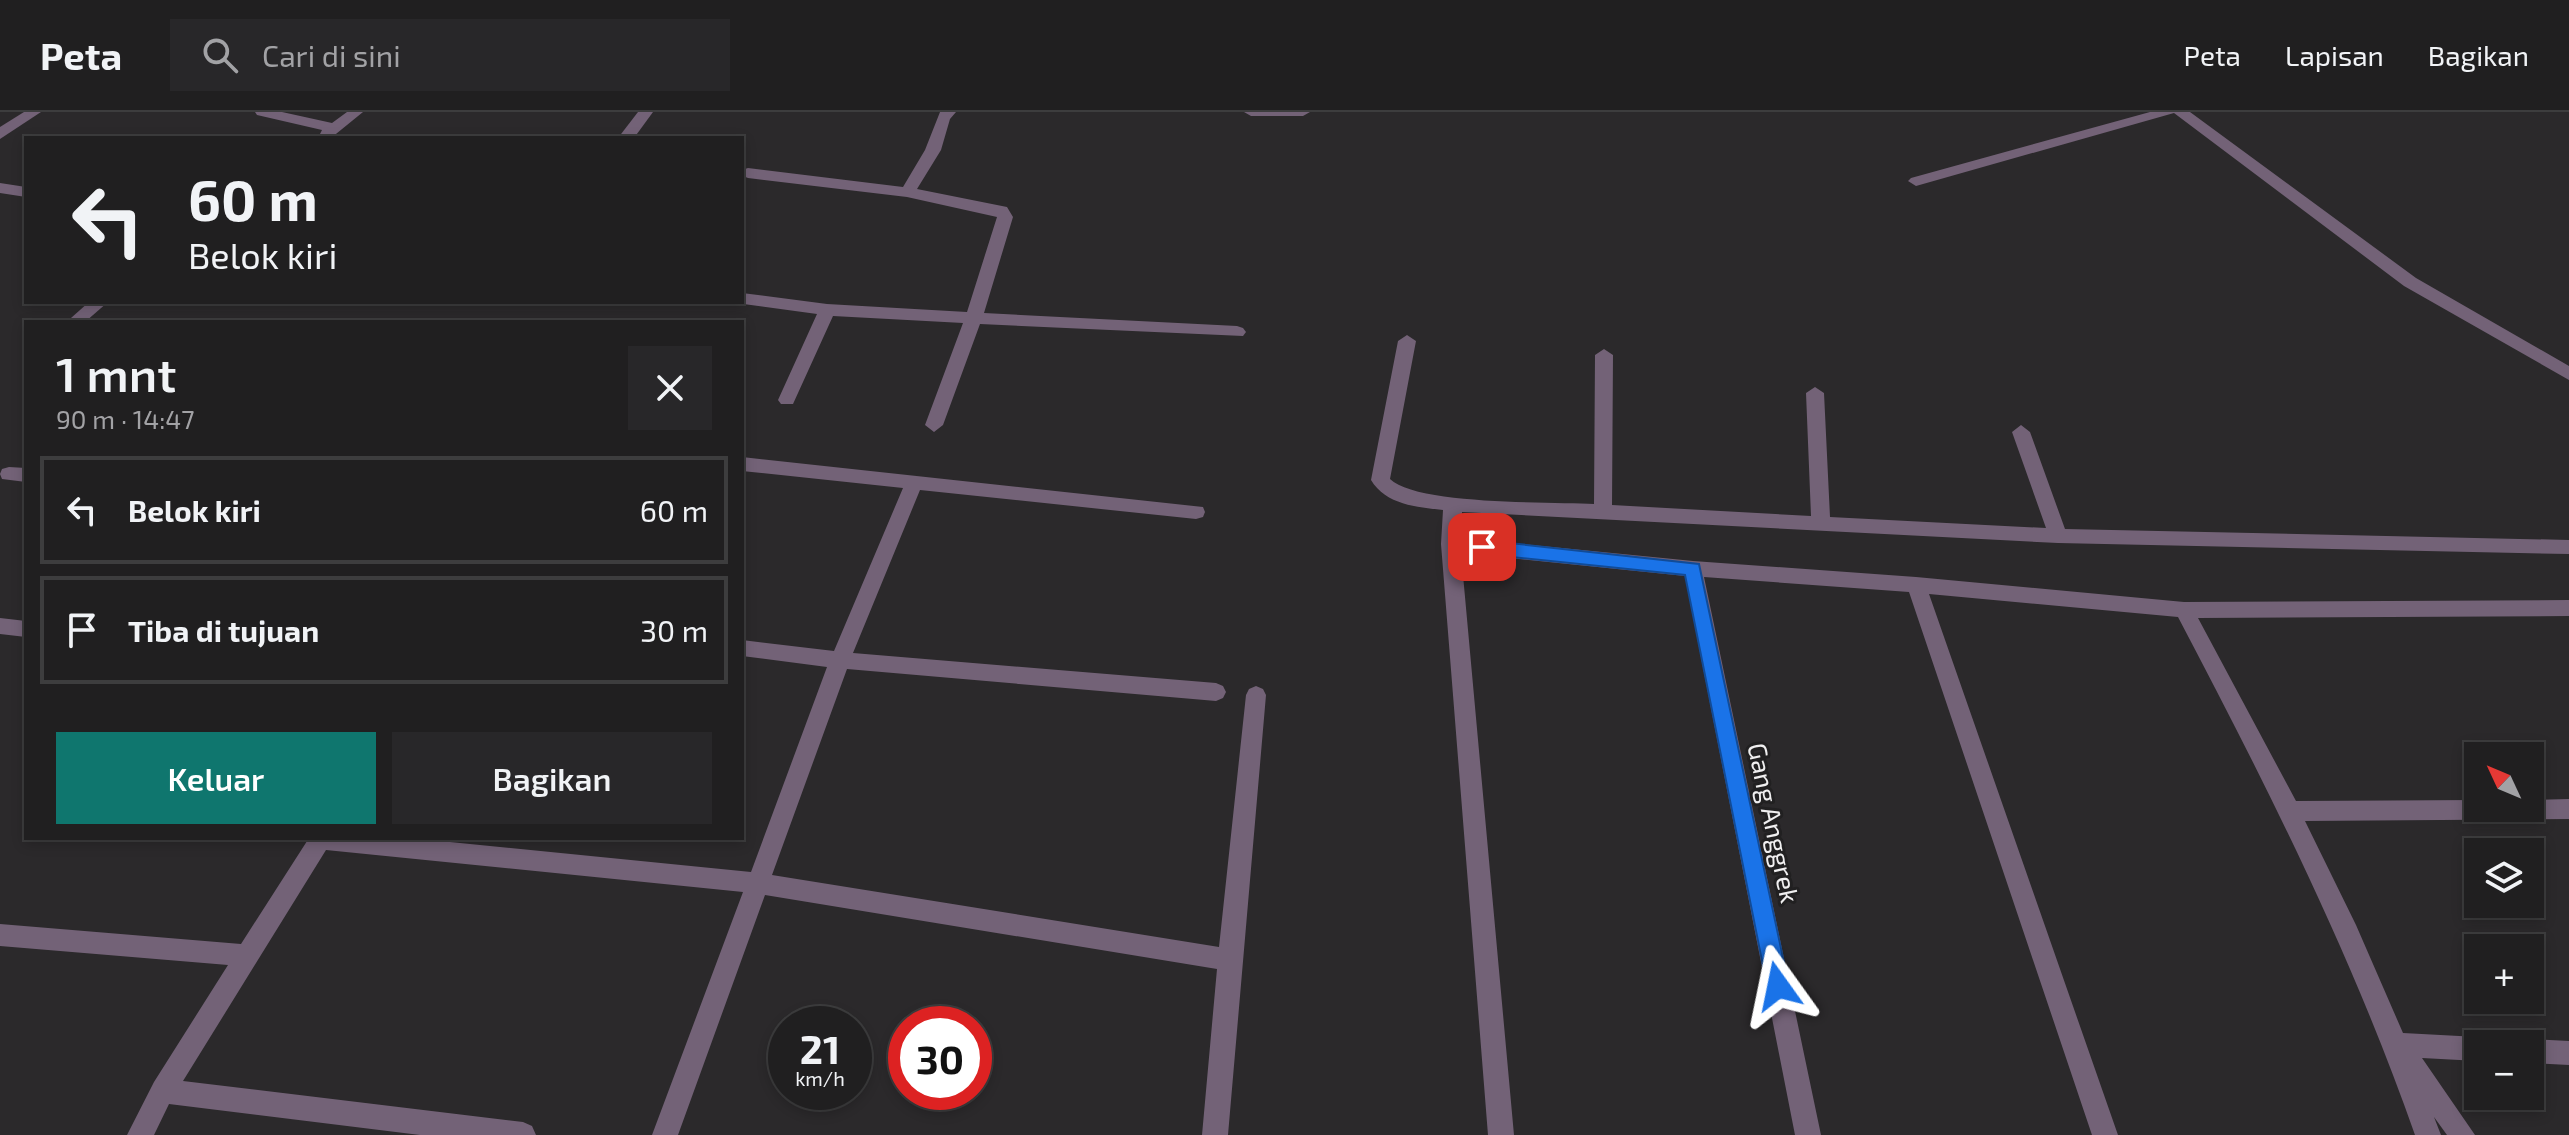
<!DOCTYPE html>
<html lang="id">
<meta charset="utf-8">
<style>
:root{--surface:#201f20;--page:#282729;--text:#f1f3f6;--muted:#a2a2a5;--line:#3d3d3e;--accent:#0f766e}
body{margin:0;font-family:"Exo 2",sans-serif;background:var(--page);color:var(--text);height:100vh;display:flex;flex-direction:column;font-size:30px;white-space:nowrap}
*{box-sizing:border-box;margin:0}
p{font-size:26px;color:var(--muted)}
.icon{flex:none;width:44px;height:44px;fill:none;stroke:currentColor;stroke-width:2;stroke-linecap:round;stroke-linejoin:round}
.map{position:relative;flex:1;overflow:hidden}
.drawer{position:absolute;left:24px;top:208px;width:720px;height:520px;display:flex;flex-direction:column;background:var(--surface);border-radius:0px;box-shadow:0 4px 12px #0003,0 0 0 2px var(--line)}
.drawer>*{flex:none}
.guide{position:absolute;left:24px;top:24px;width:720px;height:168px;border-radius:0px;box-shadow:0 4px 12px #0003,0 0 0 2px var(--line);background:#201f20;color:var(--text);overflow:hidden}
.needle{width:52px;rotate:314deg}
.buttons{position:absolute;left:2464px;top:630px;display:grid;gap:16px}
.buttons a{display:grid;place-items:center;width:80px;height:80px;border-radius:0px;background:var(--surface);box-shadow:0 4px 12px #0003,0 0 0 2px var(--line);font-size:40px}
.speed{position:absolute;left:768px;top:894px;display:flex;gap:16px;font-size:40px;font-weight:700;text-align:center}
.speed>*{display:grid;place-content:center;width:104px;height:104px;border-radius:50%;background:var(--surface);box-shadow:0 4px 12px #0003,0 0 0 2px var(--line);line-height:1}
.speed small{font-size:20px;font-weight:400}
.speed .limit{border:12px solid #d22;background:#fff;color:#111}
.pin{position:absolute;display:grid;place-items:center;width:68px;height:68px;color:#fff;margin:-34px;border-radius:16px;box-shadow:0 4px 12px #0006}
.me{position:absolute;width:88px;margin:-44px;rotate:348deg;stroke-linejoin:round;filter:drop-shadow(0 0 6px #0008)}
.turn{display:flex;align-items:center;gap:28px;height:168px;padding:0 32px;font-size:36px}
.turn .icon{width:104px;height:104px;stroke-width:2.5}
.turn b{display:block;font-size:56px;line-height:68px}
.round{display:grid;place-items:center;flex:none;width:84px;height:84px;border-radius:0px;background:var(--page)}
.headline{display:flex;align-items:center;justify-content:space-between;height:136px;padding:0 32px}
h1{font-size:48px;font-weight:600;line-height:60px}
.cta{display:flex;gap:16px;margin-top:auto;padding:16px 32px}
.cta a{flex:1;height:92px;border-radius:0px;background:var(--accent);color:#fff;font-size:32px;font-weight:600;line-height:92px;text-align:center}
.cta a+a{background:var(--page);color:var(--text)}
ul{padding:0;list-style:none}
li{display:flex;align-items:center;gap:24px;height:108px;margin:0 16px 12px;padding:0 16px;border:4px solid var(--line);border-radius:0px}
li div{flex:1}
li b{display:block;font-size:30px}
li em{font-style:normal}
header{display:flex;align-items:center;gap:48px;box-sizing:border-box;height:112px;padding:0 40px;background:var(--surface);border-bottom:2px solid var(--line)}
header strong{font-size:38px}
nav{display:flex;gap:44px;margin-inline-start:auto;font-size:28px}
.search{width:560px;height:72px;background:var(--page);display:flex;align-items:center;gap:20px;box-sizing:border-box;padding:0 28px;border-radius:0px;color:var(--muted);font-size:30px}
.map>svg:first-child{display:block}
</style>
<header>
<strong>Peta</strong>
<div class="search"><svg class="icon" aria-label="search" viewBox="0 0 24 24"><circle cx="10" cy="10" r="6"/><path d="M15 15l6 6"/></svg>Cari di sini</div>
<nav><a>Peta</a><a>Lapisan</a><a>Bagikan</a></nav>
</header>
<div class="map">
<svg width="2569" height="1023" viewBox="0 0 2569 1023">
<rect width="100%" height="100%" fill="#2b292b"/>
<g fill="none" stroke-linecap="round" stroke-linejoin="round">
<g fill="#736277" fill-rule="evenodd">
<path d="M24,0H41L0,27V15Z"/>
<path d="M255,0H282L332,11L347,0H363L331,26H318L322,18L257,3Z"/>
<path d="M638,0H653L634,26H618Z"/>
<path d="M940,0H956L950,7L941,38L917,77L1007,95L1013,105L984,201L1237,214L1243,216L1246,220L1243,224L980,212L943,313L934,320L925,313L963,211L833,204L793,292H781L778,288L817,202L736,191L742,190V181L827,192L967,200L997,105L907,85L748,66L743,64L742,58L748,56L903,75L925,38Z"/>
<path d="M1244,0H1310L1303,4H1251Z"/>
<path d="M2150,0H2190L2416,166L2569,254V268L2404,174L2174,1L1916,74L1908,69L1911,66Z"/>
<path d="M0,71L26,75V85L0,81Z"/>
<path d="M89,190H108L85,210H73L71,206Z"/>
<path d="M1407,223L1416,229L1390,367C1416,393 1552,390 1594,392L1595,243L1604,237L1613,243L1612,393L1811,404L1806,281L1815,275L1824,281L1830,405L2046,416L2012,320L2021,313L2030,320L2065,417L2569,428V442L2058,431L1462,400L1461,426L1693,449L1916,465L2184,490L2569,488V504L2198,506L2296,689L2478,688V696H2530V688L2569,687V707L2305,709L2356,813L2403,921L2478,925L2487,929L2488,932H2478V949L2422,946L2475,1023H2447L2434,1005L2441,1023H2415C2352,843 2267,674 2178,505L1929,482L2118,1023H2092L1909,480L1704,465L1821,1023H1795L1685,464L1461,441L1514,1023H1488L1441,432L1443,398C1417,395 1386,393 1371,368L1398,229Z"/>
<path d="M742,345L1203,395L1205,400L1203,405L1196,407L920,378L853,541L1216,571L1223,574L1226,580L1223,586L1216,589L847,557L772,763L1219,835L1246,583L1249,577L1256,574L1263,577L1266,583L1228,1023H1202L1217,857L765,783L678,1023H652L743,780L326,738L183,969L523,1010L532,1014L536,1023H420L169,992L154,1023H127L154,970L228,853L0,834V812L241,832L309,726H410L751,760L827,555L742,544V528L834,539L903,376L742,359Z"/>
<path d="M9,355L26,356V370L2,367L0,362L2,357Z"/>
<path d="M0,506L26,509V525L0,522Z"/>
<path d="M2530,927L2569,929V953L2530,951V932H2521Z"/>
</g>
</g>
<path fill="#1a73e8" stroke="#114b97" stroke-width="2" d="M1482,428L1699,452L1789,874L1786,881L1778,884L1770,881L1767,874L1685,463L1482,442L1473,435Z"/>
<g text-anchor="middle" stroke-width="6" stroke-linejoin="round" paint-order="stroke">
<g font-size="26" fill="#f0eff0" stroke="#212021">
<text transform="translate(1773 711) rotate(78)" y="9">Gang Anggrek</text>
</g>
</g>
</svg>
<div class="buttons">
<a><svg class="needle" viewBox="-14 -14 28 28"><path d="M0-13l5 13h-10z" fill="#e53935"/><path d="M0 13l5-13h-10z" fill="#a2a2a5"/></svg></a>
<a><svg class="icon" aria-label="layers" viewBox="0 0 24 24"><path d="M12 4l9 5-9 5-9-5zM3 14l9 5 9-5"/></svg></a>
<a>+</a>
<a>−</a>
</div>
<div class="speed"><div>21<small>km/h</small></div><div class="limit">30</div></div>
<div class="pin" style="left:1482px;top:435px;background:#d93025"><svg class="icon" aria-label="arrive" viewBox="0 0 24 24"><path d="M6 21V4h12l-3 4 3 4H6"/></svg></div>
<svg class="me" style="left:1778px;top:874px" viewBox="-20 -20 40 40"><path d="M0-17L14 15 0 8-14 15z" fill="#1a73e8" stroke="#fff" stroke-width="4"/></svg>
<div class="guide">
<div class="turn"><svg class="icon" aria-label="left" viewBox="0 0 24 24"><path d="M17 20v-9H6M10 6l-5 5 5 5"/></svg><div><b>60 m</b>Belok kiri</div></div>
</div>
<section class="drawer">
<div class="headline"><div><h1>1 mnt</h1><p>90 m · 14:47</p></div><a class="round"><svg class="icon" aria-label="close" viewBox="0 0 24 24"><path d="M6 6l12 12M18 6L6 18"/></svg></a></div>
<ul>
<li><svg class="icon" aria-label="left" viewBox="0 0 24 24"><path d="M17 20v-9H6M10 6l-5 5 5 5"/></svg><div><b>Belok kiri</b></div><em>60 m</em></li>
<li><svg class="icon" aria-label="arrive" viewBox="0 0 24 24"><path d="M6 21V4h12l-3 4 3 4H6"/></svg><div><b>Tiba di tujuan</b></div><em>30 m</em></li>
</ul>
<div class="cta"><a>Keluar</a><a>Bagikan</a></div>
</section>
</div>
